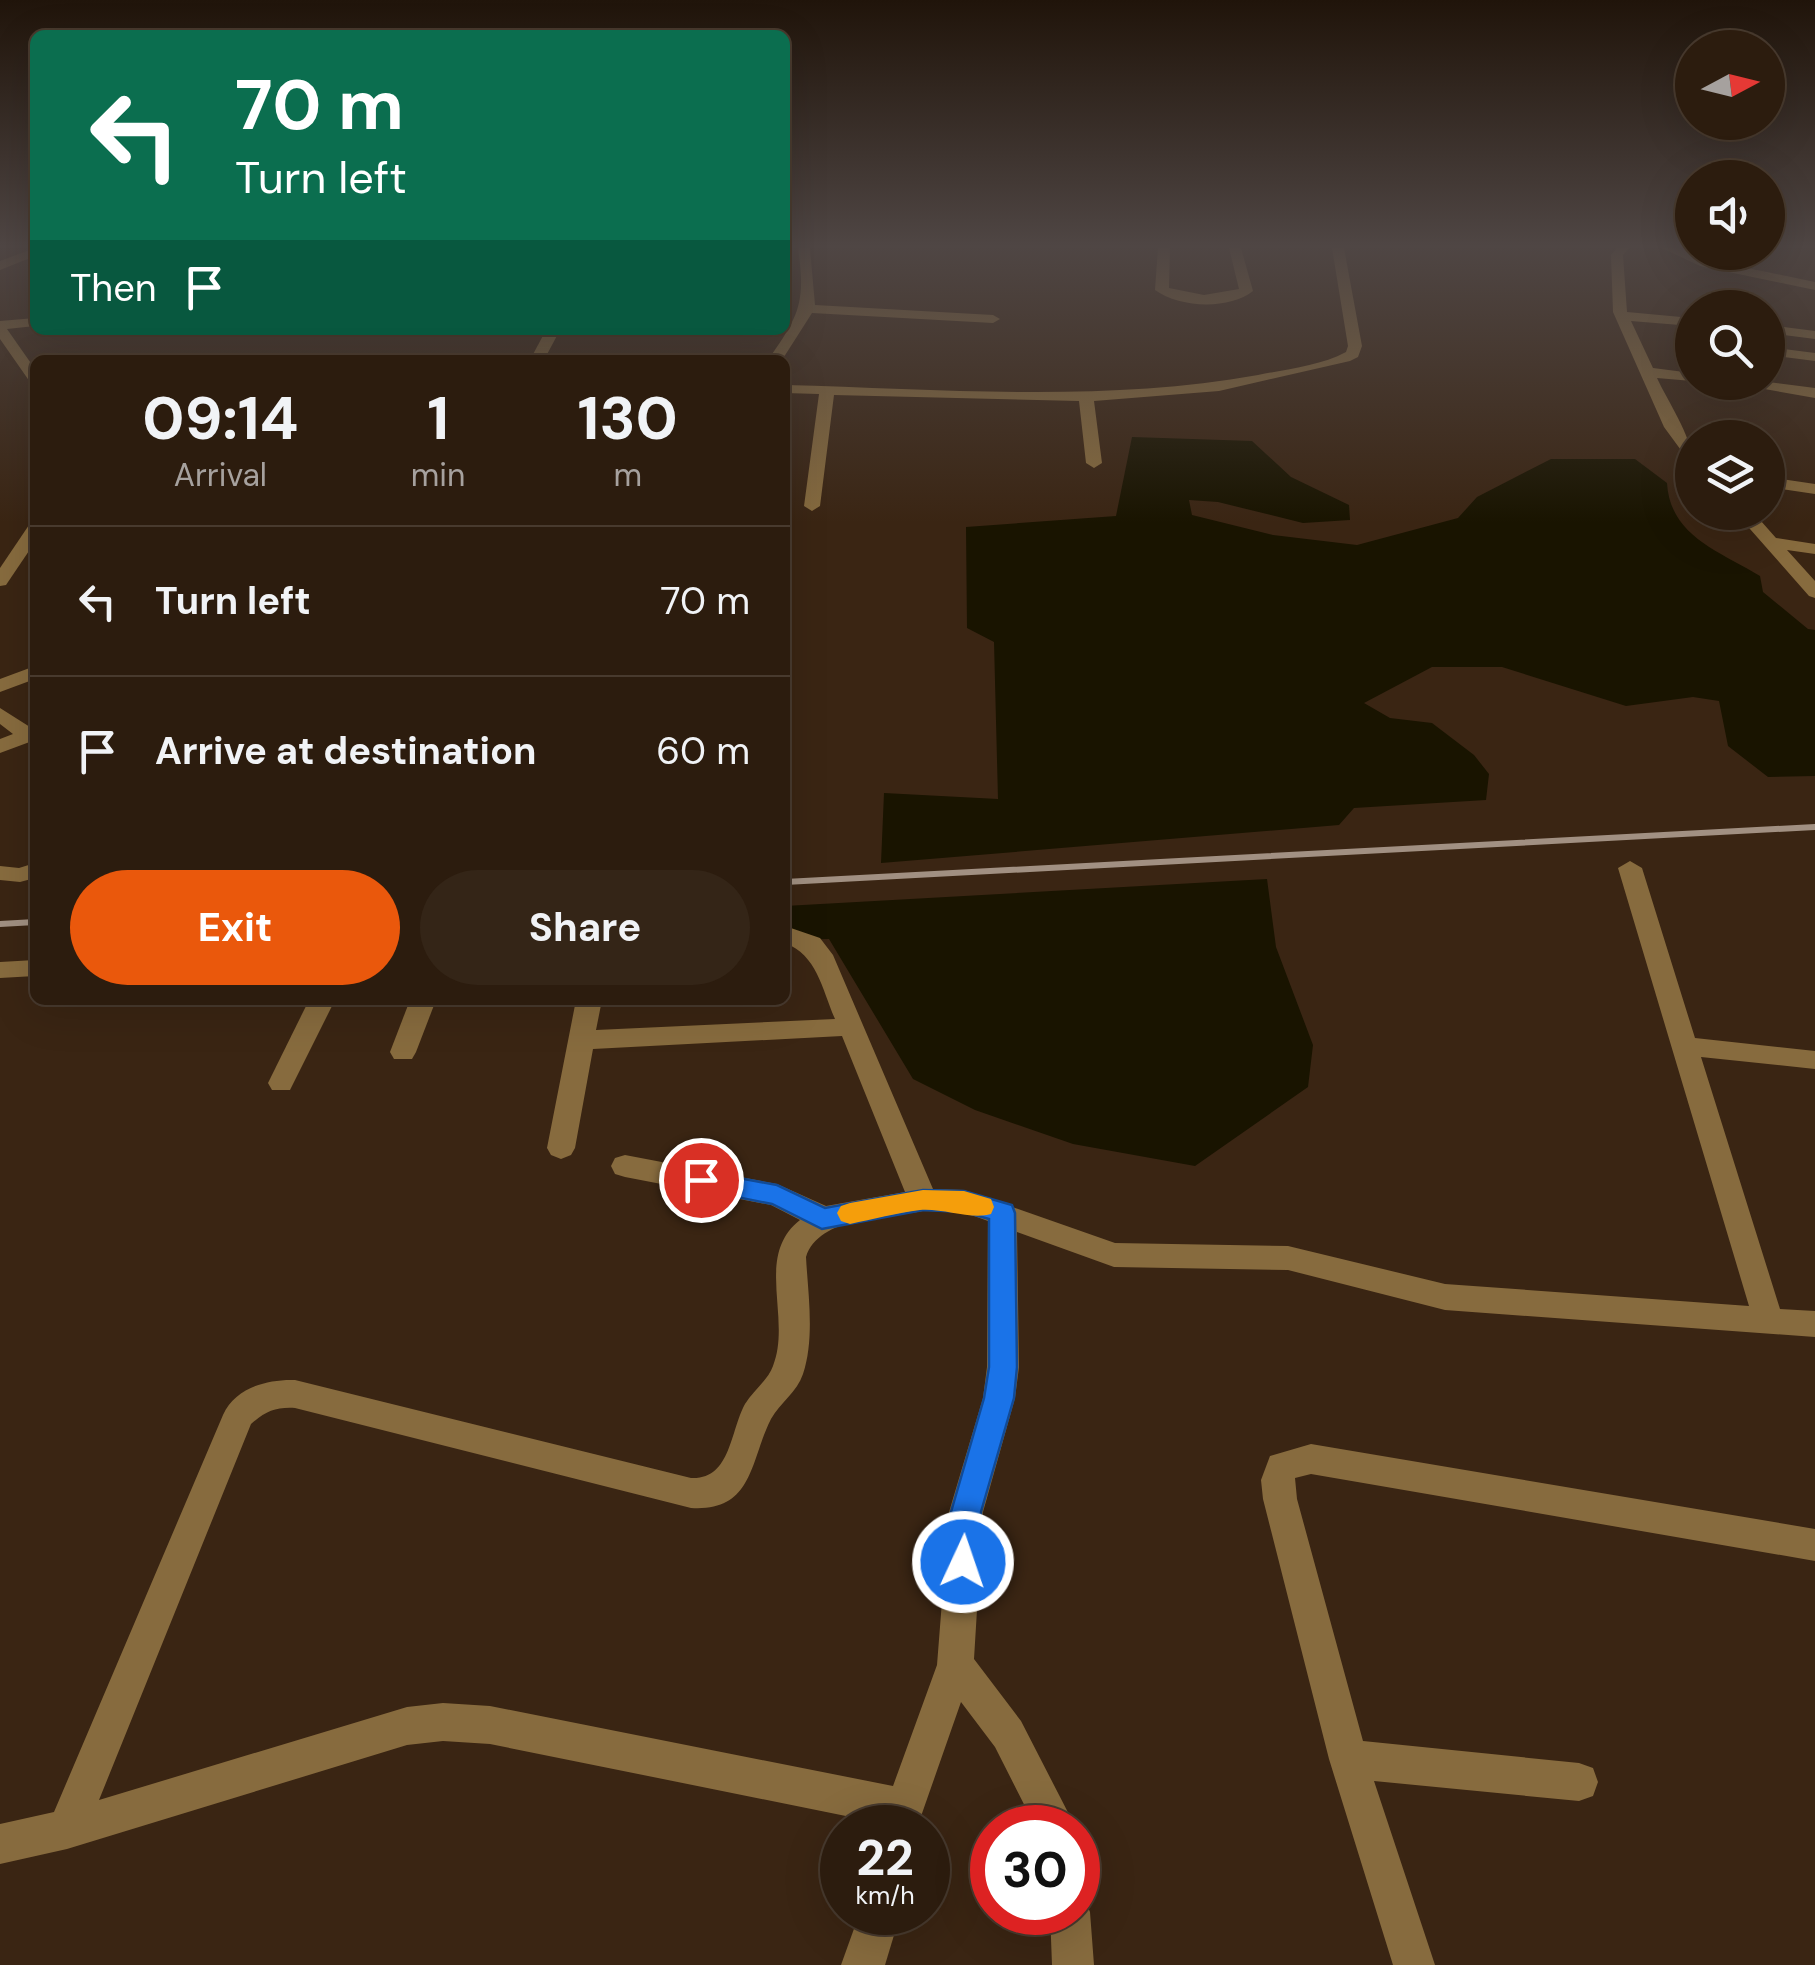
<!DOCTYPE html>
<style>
:root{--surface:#2c1c0e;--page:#342517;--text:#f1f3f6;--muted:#a6a19e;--line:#483a2e;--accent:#ea580c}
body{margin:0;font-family:"DM Sans",sans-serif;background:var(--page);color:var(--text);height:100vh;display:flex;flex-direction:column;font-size:38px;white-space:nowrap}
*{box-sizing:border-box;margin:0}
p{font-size:32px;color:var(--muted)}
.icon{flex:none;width:55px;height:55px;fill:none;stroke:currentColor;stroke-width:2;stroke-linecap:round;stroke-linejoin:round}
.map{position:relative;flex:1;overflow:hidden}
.drawer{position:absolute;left:30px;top:355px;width:760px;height:650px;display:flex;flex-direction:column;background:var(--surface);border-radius:15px;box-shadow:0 10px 40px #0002,0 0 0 2px var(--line)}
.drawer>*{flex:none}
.hud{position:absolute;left:30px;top:30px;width:760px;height:305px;border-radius:15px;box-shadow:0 10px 40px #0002,0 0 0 2px var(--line);background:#0b6e4f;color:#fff;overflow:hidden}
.needle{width:65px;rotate:83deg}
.buttons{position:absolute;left:1675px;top:30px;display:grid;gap:20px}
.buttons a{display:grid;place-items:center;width:110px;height:110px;border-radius:50%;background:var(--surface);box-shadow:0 10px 40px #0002,0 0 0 2px var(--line);font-size:50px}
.speed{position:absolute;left:820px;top:1805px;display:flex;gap:20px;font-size:50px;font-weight:700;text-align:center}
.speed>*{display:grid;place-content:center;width:130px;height:130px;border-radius:50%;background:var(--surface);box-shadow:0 10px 40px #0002,0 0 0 2px var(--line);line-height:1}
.speed small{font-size:25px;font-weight:400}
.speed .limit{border:15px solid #d22;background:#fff;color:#111}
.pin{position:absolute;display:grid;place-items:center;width:85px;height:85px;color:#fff;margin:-42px;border:5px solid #fff;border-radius:50%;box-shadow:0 2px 10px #0007}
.me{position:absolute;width:110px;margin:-55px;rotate:3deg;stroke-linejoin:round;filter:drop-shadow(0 0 8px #0008)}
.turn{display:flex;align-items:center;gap:35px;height:210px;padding:0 40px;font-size:45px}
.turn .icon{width:130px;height:130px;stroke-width:2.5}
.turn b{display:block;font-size:70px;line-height:85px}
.then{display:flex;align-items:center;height:95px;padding:0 40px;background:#0003;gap:20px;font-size:38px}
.eta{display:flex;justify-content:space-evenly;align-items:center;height:170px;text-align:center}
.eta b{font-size:60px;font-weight:700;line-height:70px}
.button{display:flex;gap:20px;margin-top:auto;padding:20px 40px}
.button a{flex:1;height:115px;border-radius:60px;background:var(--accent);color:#fff;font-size:40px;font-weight:700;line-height:115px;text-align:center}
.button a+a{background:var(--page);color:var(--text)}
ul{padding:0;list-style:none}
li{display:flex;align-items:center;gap:30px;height:150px;padding:0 40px;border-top:2px solid var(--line)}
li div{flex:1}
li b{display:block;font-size:38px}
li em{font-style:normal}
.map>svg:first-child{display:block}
</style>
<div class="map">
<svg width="1815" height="1965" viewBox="0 0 1815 1965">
<rect width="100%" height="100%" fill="#3a2513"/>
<g fill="#191400">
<path d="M1132,437L1252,441L1291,477L1349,505L1350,520L1303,523L1218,502L1189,500L1192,515L1273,535L1357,545L1458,518L1477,497L1551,459H1635L1667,483C1670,536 1719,551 1760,576L1763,592L1808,629L1815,630V776L1768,777L1728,746L1719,701L1693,697L1626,706L1502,667H1432L1364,703L1390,718L1432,723L1474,755L1489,774L1486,800L1354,808L1339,825L881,863L884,793L998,799L994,642L967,628L966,527L1116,516Z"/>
<path d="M1267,879L1276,947L1313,1045L1308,1087L1195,1166L1073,1144L975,1110L913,1079L829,939L785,940V906Z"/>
</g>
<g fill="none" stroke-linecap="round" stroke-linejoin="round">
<g fill="#876b3e" fill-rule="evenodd">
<path d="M35,248V256L0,270V261Z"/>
<path d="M798,248H810L815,305L993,315L1000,319L993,323L812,313L782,360H768C799,316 806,303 798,248Z"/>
<path d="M1158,248H1170L1169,288L1204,295L1239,289L1229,248H1241L1253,291C1229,310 1180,308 1155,290Z"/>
<path d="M1332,248H1344L1362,346L1358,357L1350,361L1219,391L1094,401L1102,463L1094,468L1086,463L1079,401L834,395L820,506L812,511L804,506L819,394L785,393V385C943,389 1102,403 1258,375C1287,369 1320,366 1346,352L1348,346Z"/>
<path d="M1617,248H1629L1623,255L1627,312L1692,318V326L1631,321L1653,368L1692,373V381L1657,378C1667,400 1692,437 1692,459L1686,457L1664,427L1613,312L1611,255Z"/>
<path d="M1662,248H1678L1709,260L1815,282V290L1700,266Z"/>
<path d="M35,318V326L7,329L35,369V383L30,382L0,339V321Z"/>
<path d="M1768,325L1815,331V339L1768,333Z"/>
<path d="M546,330H560L544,360H530Z"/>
<path d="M1768,347L1815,353V361L1768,355Z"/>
<path d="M1725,382H1768L1815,388V398Z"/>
<path d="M1768,477L1815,484V494L1768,487Z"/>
<path d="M1735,512H1753L1776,538L1815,544V554L1787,550L1815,581V598L1809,596Z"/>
<path d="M35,524V542L6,585L0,586V568L29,525Z"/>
<path d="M35,666V679L0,692V679Z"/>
<path d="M0,708L30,727L35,726V740L0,753V739L13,734L0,724Z"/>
<path d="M1630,861L1642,868L1695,1038L1815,1051V1069L1701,1057L1780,1309L1815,1311V1337L1445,1310L1288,1270L1114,1267L1017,1232L1019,1367L1015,1398L983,1512L974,1659L1021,1721L1076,1828H1036L995,1747L961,1702L919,1822L905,1828L490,1744L443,1741L407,1745L67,1849L0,1864V1824L54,1812L223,1415C235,1388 267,1379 295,1380L691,1478C731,1480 730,1431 745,1404C753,1391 768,1380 773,1366C792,1318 754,1256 800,1220L771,1205L625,1177L615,1174L611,1166L615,1158L625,1155L777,1184L826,1206L905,1192L842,1036L593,1049L575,1148L571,1155L561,1159L551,1155L547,1148L576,1000H602L596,1030L835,1019C822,989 817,955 785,943V926L820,938L833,955L933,1189L964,1190L1115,1243L1288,1246L1445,1284L1749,1306L1618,868ZM923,1211L963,1212L988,1221L987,1367L983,1398L949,1512L937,1665L893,1786L490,1706L443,1703L407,1707L99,1800L251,1424C266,1411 276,1407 295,1408L691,1508C754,1512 750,1460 771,1419C780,1403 797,1392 803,1374C815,1338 808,1294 806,1257C819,1216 887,1218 923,1211Z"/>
<path d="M35,863V878L20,882L0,880V866L19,868Z"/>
<path d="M35,960V976L0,978V962Z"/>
<path d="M309,1000H335L290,1090H272L268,1083Z"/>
<path d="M410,1000H436L416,1052L412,1059H394L390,1052Z"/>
<path d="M1311,1444L1815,1529V1561L1311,1474L1295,1478L1297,1499L1363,1741L1579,1763L1593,1768L1598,1782L1593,1796L1579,1801L1374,1781L1435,1965H1393L1329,1759L1263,1499L1261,1480L1270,1456Z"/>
<path d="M1078,1895L1084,1898L1090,1912L1094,1965H1052L1050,1912H1078Z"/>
<path d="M860,1912H901L885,1965H841Z"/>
</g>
<g stroke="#a19082" stroke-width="6">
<path d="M785,882L1815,827"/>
<path d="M0,924L35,922"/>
</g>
</g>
<linearGradient id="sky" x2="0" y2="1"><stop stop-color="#20140a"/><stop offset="0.47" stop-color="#4f4644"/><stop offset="1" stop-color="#4f4644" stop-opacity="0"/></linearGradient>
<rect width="1815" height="523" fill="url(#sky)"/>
<path fill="#1a73e8" stroke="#114b97" stroke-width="2.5" d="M701,1171L777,1185L825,1208L923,1190L964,1191L1012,1205L1015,1213L1017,1367L1014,1398L981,1512L979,1562L974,1573L963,1577L952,1573L947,1562L951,1512L984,1398L989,1367V1219L964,1212L923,1210L822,1229L772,1204L692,1188L688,1180L692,1173Z"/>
<path fill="#f59e0b" d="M923,1190L964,1191L991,1199L994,1207L991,1214C971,1220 943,1208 920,1210C897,1213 873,1219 850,1224L841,1221L837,1213L841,1206L850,1203Z"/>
</svg>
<div class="buttons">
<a><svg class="needle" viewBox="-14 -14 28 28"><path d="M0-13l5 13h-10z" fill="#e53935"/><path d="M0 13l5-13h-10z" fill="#a6a19e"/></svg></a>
<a><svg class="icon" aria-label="sound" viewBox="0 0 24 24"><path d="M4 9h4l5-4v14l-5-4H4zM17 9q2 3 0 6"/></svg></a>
<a><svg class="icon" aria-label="search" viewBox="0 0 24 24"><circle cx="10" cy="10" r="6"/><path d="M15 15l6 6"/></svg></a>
<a><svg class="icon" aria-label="layers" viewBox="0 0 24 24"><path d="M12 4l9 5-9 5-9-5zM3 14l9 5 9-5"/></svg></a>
</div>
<div class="speed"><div>22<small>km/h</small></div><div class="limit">30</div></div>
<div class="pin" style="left:701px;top:1180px;background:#d93025"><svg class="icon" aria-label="arrive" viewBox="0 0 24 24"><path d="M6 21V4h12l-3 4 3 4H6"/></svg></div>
<svg class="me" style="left:963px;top:1562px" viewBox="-20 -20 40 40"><circle r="17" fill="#1a73e8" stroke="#fff" stroke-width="3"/><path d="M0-11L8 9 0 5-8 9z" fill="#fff"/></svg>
<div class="hud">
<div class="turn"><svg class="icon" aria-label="left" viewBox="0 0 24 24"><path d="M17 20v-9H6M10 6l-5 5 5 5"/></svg><div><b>70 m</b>Turn left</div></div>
<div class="then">Then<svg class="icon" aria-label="arrive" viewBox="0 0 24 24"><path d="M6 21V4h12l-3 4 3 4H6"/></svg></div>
</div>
<section class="drawer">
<div class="eta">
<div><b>09:14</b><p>Arrival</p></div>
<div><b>1</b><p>min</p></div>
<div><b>130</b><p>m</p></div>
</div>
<ul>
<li><svg class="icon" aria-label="left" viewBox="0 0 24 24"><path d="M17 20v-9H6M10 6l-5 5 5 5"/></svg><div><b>Turn left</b></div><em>70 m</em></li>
<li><svg class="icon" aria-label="arrive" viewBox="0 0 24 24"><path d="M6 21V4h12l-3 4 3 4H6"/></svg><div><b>Arrive at destination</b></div><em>60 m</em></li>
</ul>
<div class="button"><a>Exit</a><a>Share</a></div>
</section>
</div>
